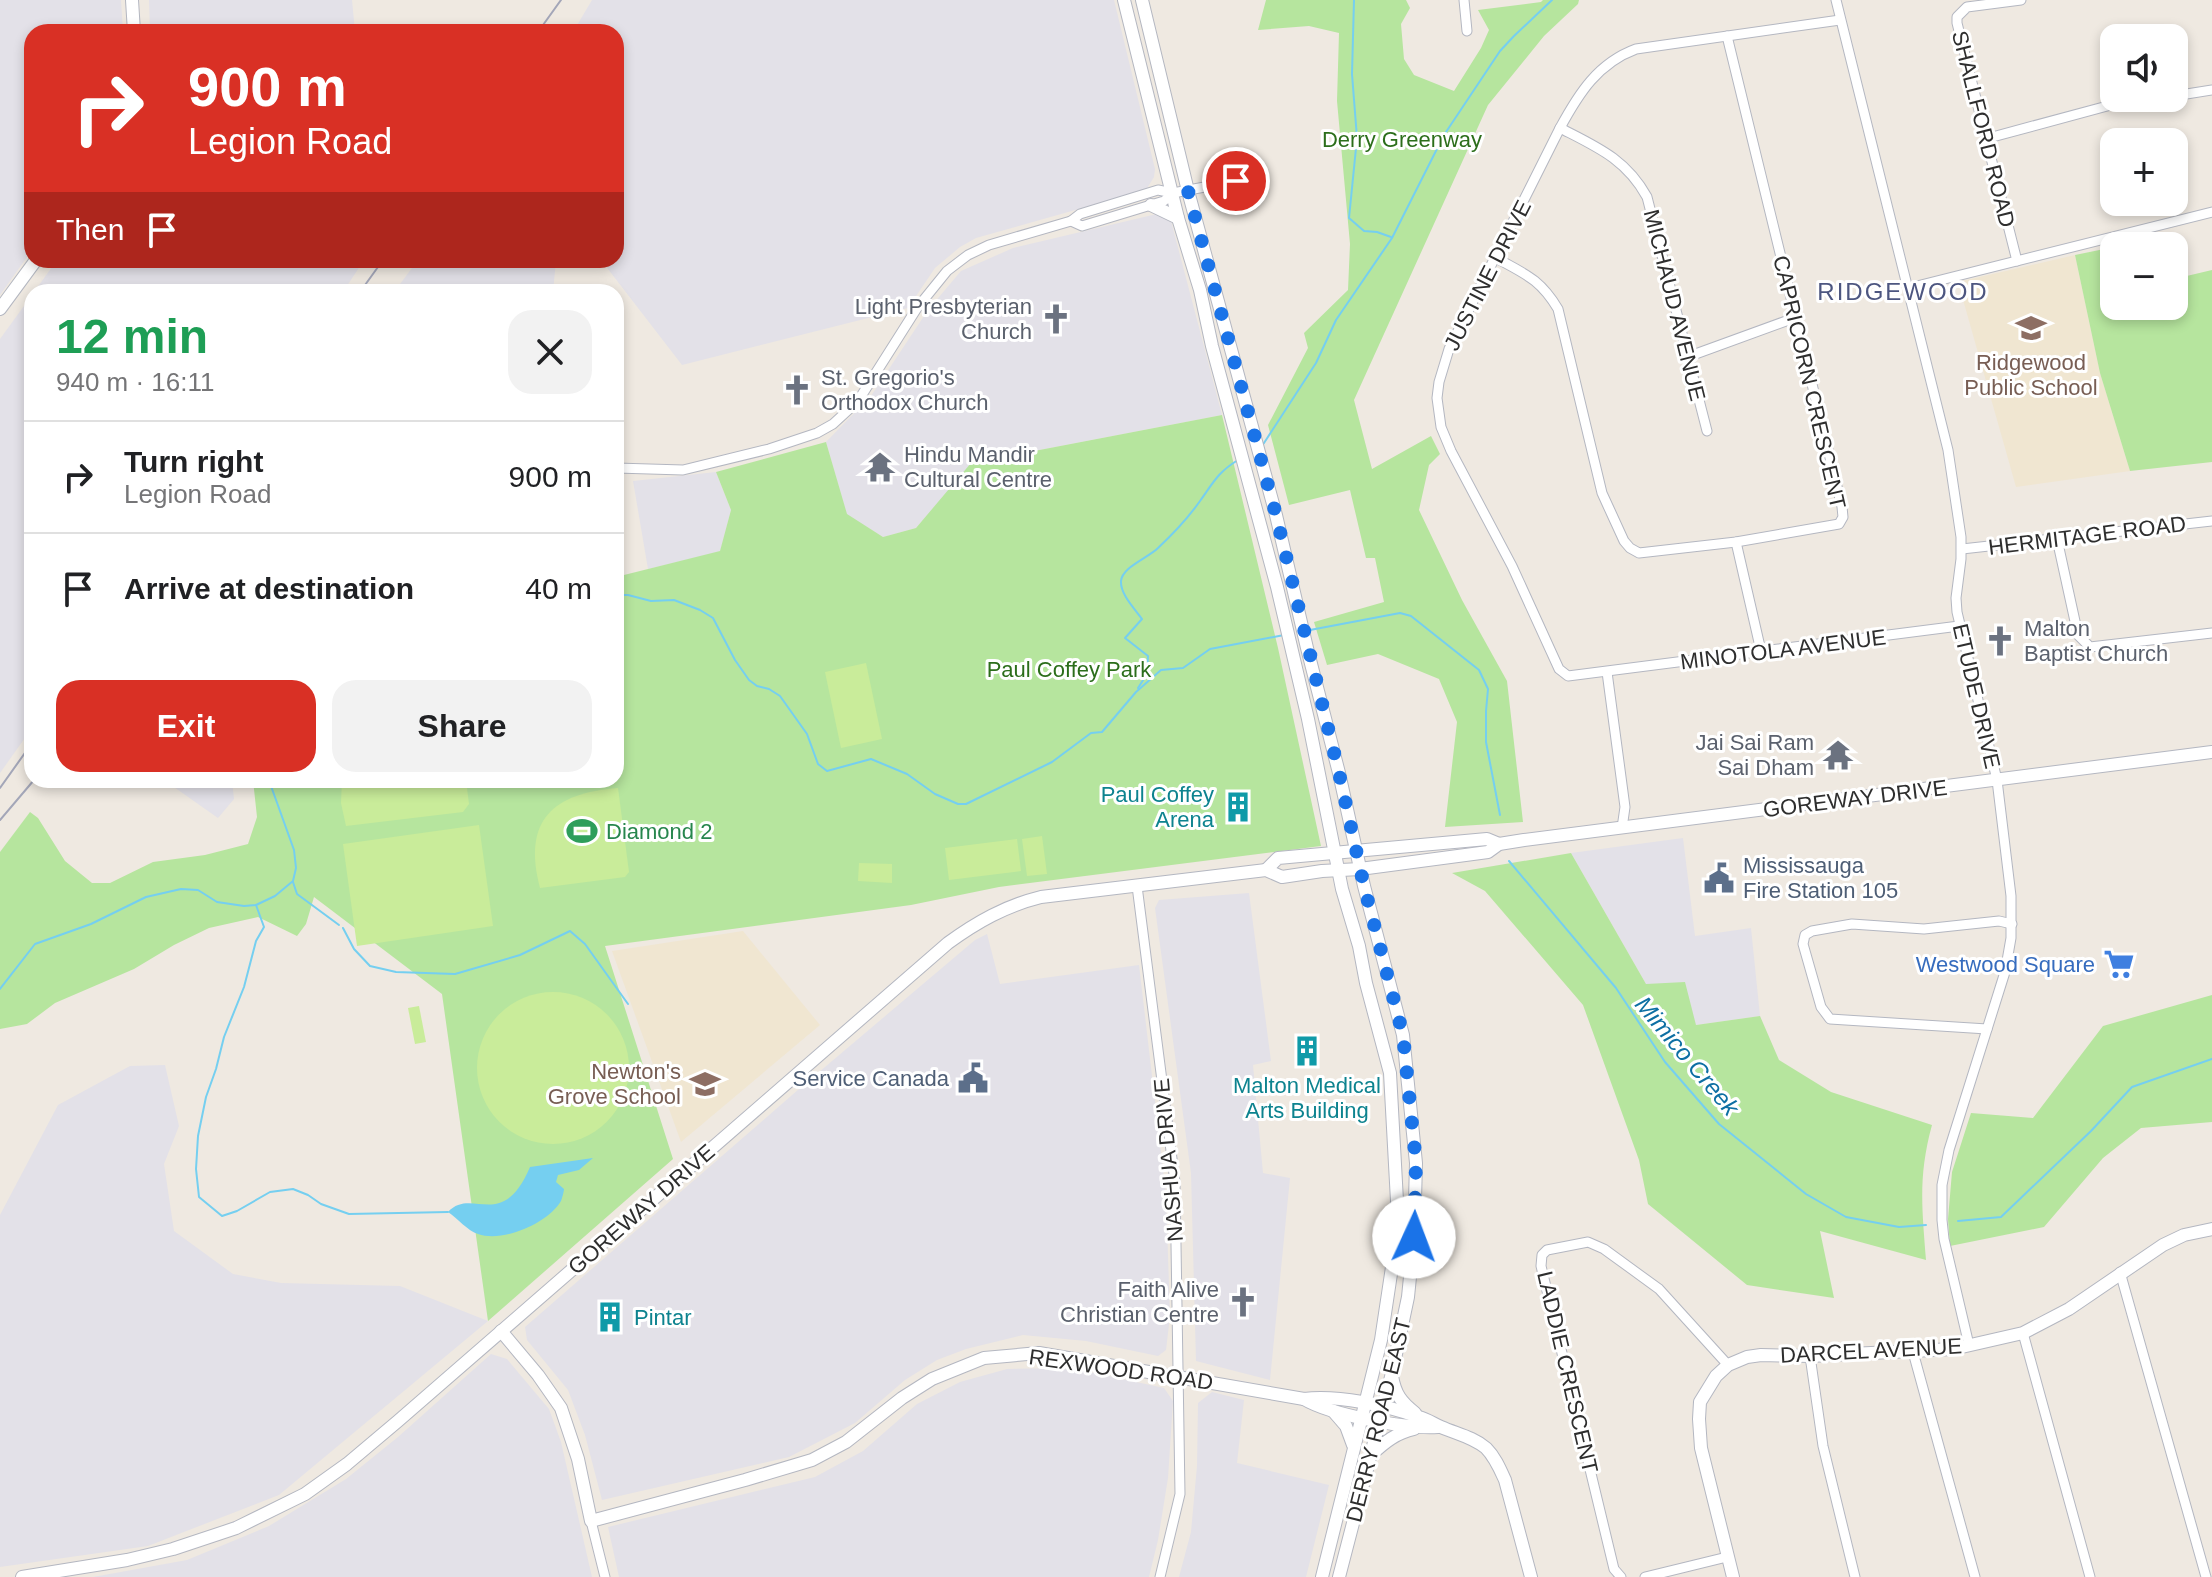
<!DOCTYPE html>
<meta charset="utf-8">
<style>
:root{--surface:#fff;--page:#f2f2f2;--text:#202124;--muted:#757577;--line:#e0e0e0;--accent:#d93025}
body{margin:0;font-family:Helvetica,sans-serif;background:var(--page);color:var(--text);height:100vh;display:flex;flex-direction:column;font-size:30px;white-space:nowrap}
*{box-sizing:border-box;margin:0}
p{font-size:26px;color:var(--muted)}
.icon{flex:none;width:44px;height:44px;fill:none;stroke:currentColor;stroke-width:2;stroke-linecap:round;stroke-linejoin:round}
.map{position:relative;flex:1;overflow:hidden}
.sheet{position:absolute;left:24px;top:284px;width:600px;height:504px;display:flex;flex-direction:column;background:var(--surface);border-radius:24px;box-shadow:0 4px 12px #0003}
.sheet>*{flex:none}
.banner{position:absolute;left:24px;top:24px;width:600px;height:244px;border-radius:24px;box-shadow:0 4px 12px #0003;background:#d93025;color:#fff;overflow:hidden}
.buttons{position:absolute;left:2100px;top:24px;display:grid;gap:16px}
.buttons a{display:grid;place-items:center;width:88px;height:88px;border-radius:16px;background:var(--surface);box-shadow:0 4px 12px #0003;font-size:40px}
.pin{position:absolute;display:grid;place-items:center;width:68px;height:68px;color:#fff;margin:-34px;border:4px solid #fff;border-radius:50%;box-shadow:0 2px 8px #0007}
.me{position:absolute;width:88px;margin:-44px;rotate:2deg;stroke-linejoin:round;filter:drop-shadow(0 0 6px #0008)}
.turn{display:flex;align-items:center;gap:28px;height:168px;padding:0 32px;font-size:36px}
.turn .icon{width:104px;height:104px;stroke-width:2.5}
.turn b{display:block;font-size:56px;line-height:68px}
.then{display:flex;align-items:center;height:76px;padding:0 32px;background:#0003;gap:16px;font-size:30px}
.round{display:grid;place-items:center;flex:none;width:84px;height:84px;border-radius:24px;background:var(--page)}
.summary{display:flex;align-items:center;justify-content:space-between;height:136px;padding:0 32px}
h1{font-size:48px;font-weight:600;line-height:60px;color:#1e9e55}
.cta{display:flex;gap:16px;margin-top:auto;padding:16px 32px}
.cta a{flex:1;height:92px;border-radius:24px;background:var(--accent);color:#fff;font-size:32px;font-weight:600;line-height:92px;text-align:center}
.cta a+a{background:var(--page);color:var(--text)}
ul{padding:0;list-style:none}
li{display:flex;align-items:center;gap:24px;height:112px;padding:0 32px;border-top:2px solid var(--line)}
li div{flex:1}
li b{display:block;font-size:30px}
li em{font-style:normal}
.map>svg:first-child{display:block}
</style>
<div class="map">
<svg width="2212" height="1577" viewBox="0 0 2212 1577">
<rect width="100%" height="100%" fill="#efe9e1"/>
<g fill="#e3e1e8">
<path d="M0,0H121L123,32H32V250L0,295Z"/>
<path d="M149,0H352L355,32H150Z"/>
<path d="M592,0H1114L1155,169L1154,177L1146,190L976,238L960,247L935,268L908,308L682,365L601,260H616V32H573Z"/>
<path d="M1161,213L1171,221L1222,415L972,463L916,528L883,537L847,515L826,442L871,396L928,310L961,271L1013,248Z"/>
<path d="M57,260H364L343,292H34Z"/>
<path d="M418,260H556L553,292H394Z"/>
<path d="M32,295V728L0,773V339Z"/>
<path d="M716,472L731,510L720,552L648,569L633,481Z"/>
<path d="M164,780H232L234,799L218,818Z"/>
<path d="M1683,838L1695,936L1751,928L1760,1016L1696,1025L1646,984L1571,853Z"/>
<path d="M1249,893L1271,1061L1253,1065L1263,1173L1290,1178L1270,1380L1196,1361L1191,1173L1155,908L1159,900Z"/>
<path d="M987,934L1000,984L1139,965L1166,1195L1170,1316L1166,1350L1158,1356L1086,1341L1023,1335L966,1349L937,1360L905,1380L855,1423L789,1457L602,1500L585,1435L568,1390L527,1340L525,1327L799,1089L975,940Z"/>
<path d="M165,1065L179,1126L164,1164L174,1231L233,1274L281,1283L400,1286L488,1321L279,1495L148,1546L0,1567V1215L58,1105L130,1066Z"/>
<path d="M491,1354L507,1359L549,1409L561,1442L592,1577H93L187,1560L269,1526L346,1479L398,1437Z"/>
<path d="M1061,1368L1090,1372L1164,1388L1173,1401L1168,1478L1158,1540L1149,1577H619L608,1527L815,1477L863,1451L917,1404L960,1382L1007,1369Z"/>
<path d="M1212,1392L1244,1400L1237,1463L1329,1485L1306,1577H1179L1191,1532L1197,1466L1198,1403Z"/>
</g>
<g fill="#f0e6d1">
<path d="M2075,255L2100,373L2130,471L2016,487L1958,282Z"/>
<path d="M743,931L820,1025L681,1142L612,951Z"/>
</g>
<g fill="#b6e59e">
<path d="M1266,0H1406L1410,8L1401,24L1404,59L1414,75L1454,91L1481,48L1489,30L1478,10L1541,2L1543,0H1579L1578,4L1544,36L1488,105L1354,400L1372,469L1431,436L1440,454L1429,465L1419,510L1462,600L1507,681L1523,822L1445,827L1457,722L1439,679L1378,654L1327,665L1314,622L1384,602L1375,558H1366L1350,490L1289,505L1268,425L1308,348L1304,333L1348,290L1350,244L1337,101L1339,33L1309,26L1258,30Z"/>
<path d="M2114,247V306H2174V279L2212,270V462L2130,471L2100,373L2075,255Z"/>
<path d="M1222,415L1278,648L1321,846L999,887L911,905L605,946L673,1159L488,1321L442,994L314,897L306,924L297,936L258,917L209,928L174,945L134,969L55,1003L27,1024L0,1029V852L30,812L38,818L65,861L92,883H110L153,862L205,855L248,844L257,817L253,780H616V577L720,551L731,510L716,472L826,442L847,514L883,537L916,528L971,463Z"/>
<path d="M1571,853L1646,984L1685,982L1696,1025L1760,1016L1779,1060L1831,1092L1932,1125C1918,1176 1922,1208 1926,1260L1820,1231L1834,1298L1747,1285L1648,1204L1639,1160L1583,1005L1485,891L1452,873Z"/>
<path d="M2212,995V1122L2141,1128L2103,1158L2044,1227L1950,1246L1948,1219L1952,1172L1971,1113L2033,1118L2103,1026Z"/>
</g>
<g fill="#c9ec9a">
<path d="M866,663L882,739L841,748L825,672Z"/>
<path d="M342,780H466L469,804L463,812L346,826L341,803Z"/>
<path d="M618,788L629,872L625,877L540,888C522,820 553,793 618,788Z"/>
<path d="M479,825L493,926L357,946L343,844Z"/>
<path d="M1042,836L1047,874L1027,876L1022,839Z"/>
<path d="M1017,839L1021,871L949,880L945,848Z"/>
<path d="M859,863L892,864V883L858,881Z"/>
<circle cx="553" cy="1068" r="76"/>
<path d="M419,1006L426,1042L415,1044L408,1008Z"/>
</g>
<path fill="#75cff0" d="M593,1158L579,1170L558,1175L556,1182L564,1189C564,1191 562,1199 561,1201C548,1223 503,1243 478,1234C468,1231 457,1218 448,1212C472,1186 502,1233 530,1167Z"/>
<g fill="none" stroke-linecap="round" stroke-linejoin="round">
<g stroke="#75cff0" stroke-width="2">
<path d="M1354,0L1352,74L1357,138L1349,218L1364,231L1377,232L1391,237"/>
<path d="M1261,446L1264,443L1316,363L1336,320L1392,238L1444,135L1500,51L1514,36L1552,0"/>
<path d="M616,595H628L651,601L674,600L700,610L713,618L735,660L749,680L757,686L769,689L780,696L807,734L818,764L827,771L871,759L907,774L935,794L958,804H966L1052,762L1091,733L1102,732L1136,692L1161,670L1183,668L1210,649L1284,635"/>
<path d="M1310,630L1400,613L1411,616L1479,670L1488,689L1486,711V742L1500,815"/>
<path d="M1138,688L1147,674L1148,656L1125,638L1142,619C1135,609 1120,594 1121,581C1122,567 1148,558 1158,548C1173,534 1188,518 1200,501C1213,483 1218,472 1238,460"/>
<path d="M1509,861L1616,988L1665,1062L1719,1124L1806,1194L1846,1217L1899,1227L1926,1225"/>
<path d="M293,882L297,894L339,925"/>
<path d="M256,905L264,927L256,941L244,987L224,1037L216,1069L206,1097L198,1136L196,1169L199,1197L222,1216L237,1211L270,1192L293,1189L308,1195L321,1204L349,1214L448,1212"/>
<path d="M343,928L354,949L370,966L396,972L455,974L520,955L570,931L585,944L628,1004"/>
<path d="M0,989L35,944L91,924L146,897L181,889L198,890L217,902L244,906L256,905L275,896L293,881L296,868L294,850L271,786V780"/>
<path d="M1958,1221L2001,1217L2091,1131L2132,1087L2212,1059"/>
</g>
<g stroke="#b4b7c1" stroke-width="11">
<g id="street">
<path d="M1464,0L1467,31"/>
<path d="M1836,0L1948,450L1961,537V559L1956,598L1957,612L1997,780L2011,896V938L2005,972L1949,1150L1942,1185V1220L1944,1239L1969,1345"/>
<path d="M1840,20L1636,49C1598,63 1579,93 1560,128L1449,349L1439,382L1437,398L1441,427L1451,451L1512,566L1559,669L1568,676L1959,626"/>
<path d="M2174,96L2212,90"/>
<path d="M1560,128C1597,147 1626,159 1647,197L1707,431"/>
<path d="M1985,139L2111,105L2158,98"/>
<path d="M1071,221L1082,226L1164,201L1173,193"/>
<path d="M1496,258C1525,274 1540,279 1558,309L1602,493L1624,541L1630,548L1639,553L1736,542L1839,524L1843,517L1842,507L1727,36"/>
<path d="M2017,261L1957,23V17L1967,7L2021,0"/>
<path d="M1909,288L2212,212"/>
<path d="M1690,356L1797,317"/>
<path d="M616,468L683,470L769,449L817,433L833,424L858,401L917,308L947,271L968,255L989,245L1071,221L1080,214L1158,190L1173,193L1236,181L1253,185"/>
<path d="M2057,539L2078,635L2090,647L2212,633"/>
<path d="M1736,542L1761,651"/>
<path d="M1962,549L2212,521"/>
<path d="M1607,672L1625,807L1622,828"/>
<path d="M1137,886L1175,1182L1180,1494L1160,1577"/>
<path d="M1987,1029L1830,1019L1821,1007L1803,944L1805,935L1812,931L1852,924L1924,929L1999,921L2012,924"/>
<path d="M2120,1272L2206,1577"/>
<path d="M2023,1333L2090,1577"/>
<path d="M1913,1352L1975,1577"/>
<path d="M1810,1356L1823,1446L1855,1577"/>
<path d="M591,1521L605,1577"/>
<path d="M1621,1577L1614,1569L1541,1266L1542,1255L1547,1250L1588,1242L1604,1249L1659,1289L1728,1365"/>
<path d="M1645,1577L1727,1557"/>
</g>
</g>
<g stroke="#b4b7c1" stroke-width="14">
<g id="secondary">
<path d="M132,0L134,32"/>
<path d="M1124,0L1178,218L1200,290L1212,346L1277,587L1308,719L1342,889L1359,946L1366,983L1390,1073L1397,1201L1394,1254L1381,1340L1322,1577"/>
<path d="M1142,0L1188,191L1276,515L1307,648L1339,773L1364,886L1403,1035L1416,1163L1414,1237L1408,1297L1392,1373L1339,1577"/>
<path d="M1151,205L1178,218"/>
<path d="M0,309L36,260"/>
<path d="M1266,870L1278,858L1487,839L1499,844"/>
<path d="M501,1331L538,1375L561,1408L578,1459L591,1521L745,1480L812,1460L846,1442L902,1398L932,1379L984,1358L1039,1353L1304,1399C1338,1395 1386,1405 1419,1417C1427,1419 1434,1424 1441,1427C1457,1434 1473,1437 1486,1448C1495,1457 1500,1469 1505,1480L1531,1577"/>
<path d="M1392,1376C1395,1394 1401,1402 1415,1413"/>
<path d="M1304,1399C1331,1415 1406,1429 1438,1427"/>
<path d="M1333,1411L1346,1426L1353,1445"/>
<path d="M1372,1454C1385,1442 1396,1433 1414,1429"/>
<path d="M22,1577L127,1560L173,1549L236,1528L305,1494L347,1464L398,1421L948,943C977,922 1005,906 1041,897L1266,870L1282,877L1322,871L1360,869L1488,852L1499,844L1524,840L2212,752"/>
<path d="M1733,1577L1701,1448L1699,1419L1700,1402L1716,1376L1728,1365L1747,1357L1761,1355L1810,1356L1953,1349L2023,1333L2069,1309L2163,1245L2184,1235L2212,1229"/>
</g>
</g>
<use href="#street" stroke="#fff" stroke-width="9"/>
<use href="#secondary" stroke="#fff" stroke-width="12"/>
<g stroke="#a3a6b8" stroke-width="2">
<path d="M538,32L561,0"/>
<path d="M360,292L383,260"/>
<path d="M0,788L32,743"/>
<path d="M0,820L34,780"/>
</g>
</g>
<g fill="none" stroke-linecap="round" stroke-linejoin="round">
<path stroke="#1a73e8" stroke-width="14" stroke-dasharray="0 25.2" d="M1236,181L1188,191L1276,515L1339,773L1364,886L1403,1035L1416,1163L1414,1237"/>
</g>
<defs>
<g id="church-bare" transform="scale(2.4)"><path d="M-1.2-6h2.4v3.5h3.3v2.4h-3.3V6h-2.4V-.1h-3.3v-2.4h3.3Z" fill="#6b7280" stroke="#fff" stroke-width="2.5" paint-order="stroke"/></g>
<g id="school-bare" transform="scale(2.4)"><path d="M0-5L7-2L0 1L-7-2ZM-4 1L0 2.5L4 1V4Q0 6-4 4Z" fill="#8d6e63" stroke="#fff" stroke-width="2.5" paint-order="stroke"/></g>
<g id="temple-bare" transform="scale(2.4)"><path d="M0-6L5-2H3V0L6.5 2.5H4V6H1.5V3h-3V6H-4V2.5H-6.5L-3 0V-2H-5Z" fill="#6b7280" stroke="#fff" stroke-width="2.5" paint-order="stroke"/></g>
<g id="building-bare" transform="scale(2.4)"><path d="M-4-6H4V6H1V3H-1V6H-4ZM-2.5-4.3h1.7v1.8h-1.7ZM.8-4.3h1.7v1.8H.8ZM-2.5-1h1.7V.8h-1.7ZM.8-1h1.7V.8H.8Z" fill="#0f9aa8" stroke="#fff" stroke-width="2.5" paint-order="stroke"/></g>
<g id="stadium-bare" transform="scale(2.4)"><path d="M0-5a6.5 5 0 1 0 0 10a6.5 5 0 1 0 0-10ZM-3.5-1.8h7v3.6h-7Z" fill="#2e9e5b" stroke="#fff" stroke-width="2.5" paint-order="stroke"/></g>
<g id="civic-bare" transform="scale(2.4)"><path d="M-.6-6.5H3V-4.5H.6V-3L4-1V1h2V6H-6V1h2V-1L-.6-3ZM-1.2 2.5V6h2.4V2.5Z" fill="#5c6f8a" stroke="#fff" stroke-width="2.5" paint-order="stroke"/></g>
<g id="supermarket-bare" transform="scale(2.4)"><path d="M-6-5.5h2.5l.6 2H6L4.5 2H-2.5L-4.4-4H-6ZM-1.5 3.2a1.3 1.3 0 1 0 .1 0ZM3 3.2a1.3 1.3 0 1 0 .1 0Z" fill="#3f7fe0" stroke="#fff" stroke-width="2.5" paint-order="stroke"/></g>
</defs>
<g fill-rule="evenodd">
<use href="#church-bare" x="1056" y="319"/>
<use href="#school-bare" x="2031" y="328"/>
<use href="#church-bare" x="797" y="390"/>
<use href="#temple-bare" x="880" y="467"/>
<use href="#church-bare" x="2000" y="641"/>
<use href="#temple-bare" x="1838" y="755"/>
<use href="#building-bare" x="1238" y="807"/>
<use href="#stadium-bare" x="582" y="831"/>
<use href="#civic-bare" x="1719" y="878"/>
<use href="#supermarket-bare" x="2119" y="964"/>
<use href="#building-bare" x="1307" y="1051"/>
<use href="#civic-bare" x="973" y="1078"/>
<use href="#school-bare" x="705" y="1084"/>
<use href="#church-bare" x="1243" y="1302"/>
<use href="#building-bare" x="610" y="1317"/>
</g>
<g text-anchor="middle" stroke-width="6" stroke-linejoin="round" paint-order="stroke">
<g font-size="22" fill="#2e2e2e" stroke="#fff">
<text transform="translate(1984 129) rotate(76)" y="8">SHALLFORD ROAD</text>
<text transform="translate(1487 275) rotate(-63)" y="8">JUSTINE DRIVE</text>
<text transform="translate(1675 305) rotate(76)" y="8">MICHAUD AVENUE</text>
<text transform="translate(1810 382) rotate(77)" y="8">CAPRICORN CRESCENT</text>
<text transform="translate(2087 535) rotate(-7)" y="8">HERMITAGE ROAD</text>
<text transform="translate(1783 649) rotate(-7)" y="8">MINOTOLA AVENUE</text>
<text transform="translate(1977 696) rotate(77)" y="8">ETUDE DRIVE</text>
<text transform="translate(1855 798) rotate(-7)" y="8">GOREWAY DRIVE</text>
<text transform="translate(1168 1160) rotate(-95)" y="8">NASHUA DRIVE</text>
<text transform="translate(641 1209) rotate(-41)" y="8">GOREWAY DRIVE</text>
<text transform="translate(1871 1350) rotate(-3)" y="8">DARCEL AVENUE</text>
<text transform="translate(1121 1369) rotate(8)" y="8">REXWOOD ROAD</text>
<text transform="translate(1568 1372) rotate(77)" y="8">LADDIE CRESCENT</text>
<text transform="translate(1378 1420) rotate(-76)" y="8">DERRY ROAD EAST</text>
</g>
<g font-size="22" fill="#2c6e1b" stroke="#fff">
<text x="1402" y="147">Derry Greenway</text>
<text x="1069" y="677">Paul Coffey Park</text>
</g>
<g font-size="22" fill="#5b616d" stroke="#fff" text-anchor="end">
<text x="1032" y="314">Light Presbyterian<tspan x="1032" dy="25">Church</tspan></text>
<text x="821" y="385" text-anchor="start">St. Gregorio's<tspan x="821" dy="25">Orthodox Church</tspan></text>
<text x="904" y="462" text-anchor="start">Hindu Mandir<tspan x="904" dy="25">Cultural Centre</tspan></text>
<text x="2024" y="636" text-anchor="start">Malton<tspan x="2024" dy="25">Baptist Church</tspan></text>
<text x="1814" y="750">Jai Sai Ram<tspan x="1814" dy="25">Sai Dham</tspan></text>
<text x="1219" y="1297">Faith Alive<tspan x="1219" dy="25">Christian Centre</tspan></text>
</g>
<g font-size="22" fill="#785e54" stroke="#fff">
<text x="2031" y="370">Ridgewood<tspan x="2031" dy="25">Public School</tspan></text>
<text x="681" y="1079" text-anchor="end">Newton's<tspan x="681" dy="25">Grove School</tspan></text>
</g>
<g font-size="22" fill="#0d838f" stroke="#fff" text-anchor="end">
<text x="1214" y="802">Paul Coffey<tspan x="1214" dy="25">Arena</tspan></text>
<text x="1307" y="1093" text-anchor="middle">Malton Medical<tspan x="1307" dy="25">Arts Building</tspan></text>
<text x="634" y="1325" text-anchor="start">Pintar</text>
</g>
<g font-size="22" fill="#27864d" stroke="#fff" text-anchor="start">
<text x="606" y="839">Diamond 2</text>
</g>
<g font-size="22" fill="#4e5e75" stroke="#fff" text-anchor="start">
<text x="1743" y="873">Mississauga<tspan x="1743" dy="25">Fire Station 105</tspan></text>
<text x="949" y="1086" text-anchor="end">Service Canada</text>
</g>
<g font-size="22" fill="#366cbe" stroke="#fff" text-anchor="end">
<text x="2095" y="972">Westwood Square</text>
</g>
<g font-size="24" letter-spacing="2" fill="#4d5680" stroke="#fff">
<text x="1903" y="300">RIDGEWOOD</text>
</g>
<g font-size="24" font-style="italic" fill="#0d6fa3" stroke="#fff">
<text transform="translate(1687 1056) rotate(50)" y="8">Mimico Creek</text>
</g>
</g>
</svg>
<div class="buttons">
<a><svg class="icon" aria-label="sound" viewBox="0 0 24 24"><path d="M4 9h4l5-4v14l-5-4H4zM17 9q2 3 0 6"/></svg></a>
<a>+</a>
<a>−</a>
</div>
<div class="pin" style="left:1236px;top:181px;background:#d93025"><svg class="icon" aria-label="arrive" viewBox="0 0 24 24"><path d="M6 21V4h12l-3 4 3 4H6"/></svg></div>
<svg class="me" style="left:1414px;top:1237px" viewBox="-20 -20 40 40"><circle r="19" fill="#fff"/><path d="M0-13L10 11 0 6-10 11z" fill="#1a73e8"/></svg>
<div class="banner">
<div class="turn"><svg class="icon" aria-label="right" viewBox="0 0 24 24"><path d="M7 20v-9h11M14 6l5 5-5 5"/></svg><div><b>900 m</b>Legion Road</div></div>
<div class="then">Then<svg class="icon" aria-label="arrive" viewBox="0 0 24 24"><path d="M6 21V4h12l-3 4 3 4H6"/></svg></div>
</div>
<section class="sheet">
<div class="summary"><div><h1>12 min</h1><p>940 m · 16:11</p></div><a class="round"><svg class="icon" aria-label="close" viewBox="0 0 24 24"><path d="M6 6l12 12M18 6L6 18"/></svg></a></div>
<ul>
<li><svg class="icon" aria-label="right" viewBox="0 0 24 24"><path d="M7 20v-9h11M14 6l5 5-5 5"/></svg><div><b>Turn right</b><p>Legion Road</p></div><em>900 m</em></li>
<li><svg class="icon" aria-label="arrive" viewBox="0 0 24 24"><path d="M6 21V4h12l-3 4 3 4H6"/></svg><div><b>Arrive at destination</b></div><em>40 m</em></li>
</ul>
<div class="cta"><a>Exit</a><a>Share</a></div>
</section>
</div>
